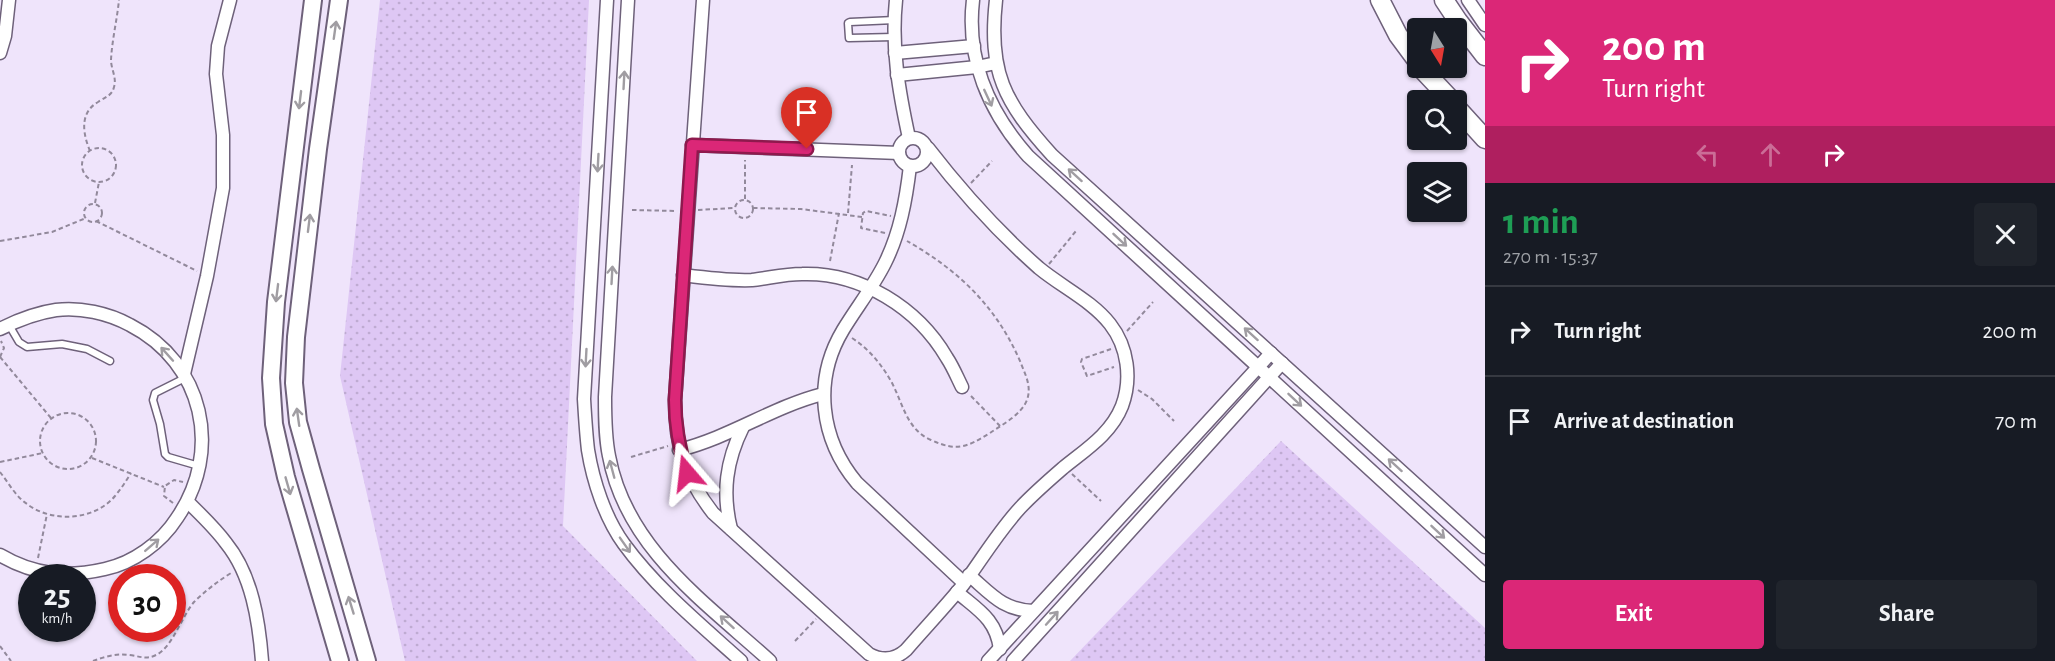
<!DOCTYPE html>
<meta charset="utf-8">
<style>
:root{--surface:#171b24;--page:#20242c;--text:#f1f3f6;--muted:#9ea1a6;--line:#363941;--accent:#db2777}
body{margin:0;font-family:"Alegreya Sans",sans-serif;background:var(--page);color:var(--text);height:100vh;display:flex;flex-direction:column;font-size:22px;white-space:nowrap}
*{box-sizing:border-box;margin:0}
p{font-size:20px;color:var(--muted)}
.icon{flex:none;width:33px;height:33px;fill:none;stroke:currentColor;stroke-width:2;stroke-linecap:round;stroke-linejoin:round}
.map{position:relative;flex:1;overflow:hidden}
.drawer{display:flex;flex-direction:column;background:var(--surface);width:570px}
.drawer>*{flex:none}
.guide{background:#db2777;color:#fff;overflow:hidden}
.needle{width:39px;rotate:169deg}
.buttons{position:absolute;left:1407px;top:18px;display:grid;gap:12px}
.buttons a{display:grid;place-items:center;width:60px;height:60px;border-radius:6px;background:var(--surface);box-shadow:0 2px 4px #0004;font-size:30px}
.speed{position:absolute;left:18px;top:564px;display:flex;gap:12px;font-size:30px;font-weight:700;text-align:center}
.speed>*{display:grid;place-content:center;width:78px;height:78px;border-radius:50%;background:var(--surface);box-shadow:0 2px 4px #0004;line-height:1}
.speed small{font-size:15px;font-weight:400}
.speed .limit{border:9px solid #d22;background:#fff;color:#111}
.pin{position:absolute;display:grid;place-items:center;width:51px;height:51px;color:#fff;margin:-62px -26px;border-radius:50% 50% 50% 0;rotate:-45deg;box-shadow:0 0 6px #0007}
.pin .icon{rotate:45deg}
.me{position:absolute;width:66px;margin:-33px;rotate:343deg;stroke-linejoin:round;filter:drop-shadow(0 0 4px #0008)}
.turn{display:flex;align-items:center;gap:21px;height:126px;padding:0 18px;font-size:27px}
.turn .icon{width:78px;height:78px;stroke-width:2.5}
.turn b{display:block;font-size:42px;line-height:51px}
.lanes{display:flex;align-items:center;height:57px;padding:0 18px;background:#0003;justify-content:center;gap:30px;direction:ltr}
.lanes .off{opacity:.35}
.round{display:grid;place-items:center;flex:none;width:63px;height:63px;border-radius:6px;background:var(--page)}
.summary{display:flex;align-items:center;justify-content:space-between;height:102px;padding:0 18px}
h1{font-size:36px;font-weight:700;line-height:45px;color:#1e9e55}
.cta{display:flex;gap:12px;margin-top:auto;padding:12px 18px}
.cta a{flex:1;height:69px;border-radius:6px;background:var(--accent);color:#fff;font-size:24px;font-weight:700;line-height:69px;text-align:center}
.cta a+a{background:var(--page);color:var(--text)}
ul{padding:0;list-style:none}
li{display:flex;align-items:center;gap:18px;height:90px;padding:0 18px;border-top:2px solid var(--line)}
li div{flex:1}
li b{display:block;font-size:22px}
li em{font-style:normal}
main{display:flex;flex:1;min-height:0}
.map>svg:first-child{display:block}
</style>
<main>
<div class="map">
<svg width="1485" height="661" viewBox="0 0 1485 661">
<defs>
<pattern id="grass-dots" width="8" height="8" patternUnits="userSpaceOnUse" patternTransform="scale(1.5)"><rect width="8" height="8" fill="#dec7f4"/><path d="M2 2h.1M6 6h.1" fill="none" stroke="#bfabd2" stroke-width="1.8" stroke-linecap="round"/></pattern>
</defs>
<rect width="100%" height="100%" fill="#efe4fb"/>
<g fill="url(#grass-dots)">
<path d="M380,0H589L563,526L697,661H405L340,376Z"/>
<path d="M1281,441L1485,628V661H1070Z"/>
</g>
<g fill="none" stroke-linecap="round" stroke-linejoin="round">
<g stroke="#6e617a" stroke-width="9">
<g id="lane">
<path d="M894,37L849,38L848,23L850,22L895,20"/>
<path d="M9,325L19,342L27,347L62,344L87,349L110,361"/>
<path d="M185,378L155,393L153,400L160,424L165,454L168,457L199,466"/>
</g>
</g>
<g stroke="#6e617a" stroke-width="15">
<g id="street">
<path d="M607,0L584,399C585,416 586,433 588,450C593,481 605,518 624,544C656,588 701,625 741,661"/>
<path d="M628,0L605,397C605,417 605,437 609,456C626,548 705,602 770,661"/>
<path d="M703,0L675,400C675,446 685,477 713,513L869,654C882,661 895,660 906,650C925,628 945,607 963,585C982,559 998,532 1020,508C1033,494 1048,481 1063,468C1085,450 1111,434 1122,406C1132,379 1128,347 1110,324C1092,301 1062,287 1039,268C997,231 962,192 928,148"/>
<path d="M896,0C891,47 899,92 909,138"/>
<path d="M973,0C966,59 989,112 1028,156L1485,575"/>
<path d="M996,0C988,72 1004,102 1052,155L1485,547"/>
<path d="M1468,0L1485,25"/>
<path d="M0,53L5,36L9,0"/>
<path d="M895,53L974,46"/>
<path d="M897,75L977,67L996,63"/>
<circle cx="913" cy="152" r="14"/>
<path d="M692,145L899,153"/>
<path d="M910,166C906,200 900,233 885,263C873,287 857,307 843,330C813,380 820,439 857,483L964,583"/>
<path d="M683,275C706,278 728,281 752,280C769,278 785,274 802,274C861,272 918,308 947,358C953,367 957,377 962,387"/>
<path d="M0,329C18,320 35,313 56,310C80,307 108,313 130,325C204,363 223,451 177,518C161,543 133,563 105,569C66,578 34,575 0,555"/>
<path d="M184,374L207,276L223,188V135L216,74L218,46L230,0"/>
<path d="M679,450C731,437 772,407 823,394"/>
<path d="M188,502C201,515 215,528 226,543C252,575 259,621 262,661"/>
<path d="M731,529C722,493 726,461 743,427"/>
<path d="M969,575C991,594 1003,610 1033,611"/>
<path d="M957,592C978,610 996,619 1000,649"/>
<path d="M988,661L1271,353"/>
<path d="M1013,661L1282,363"/>
</g>
</g>
<g stroke="#6e617a" stroke-width="20">
<g id="secondary">
<path d="M313,0L276,302L271,378L274,424L286,477L340,661"/>
<path d="M339,0L318,149L296,337L294,383L298,422L311,469L367,661"/>
</g>
</g>
<g stroke="#6e617a" stroke-width="21">
<g id="primary">
<path d="M1380,0L1398,35L1418,62"/>
<path d="M1444,0L1458,21L1485,56"/>
<path d="M1421,68L1451,100"/>
<path d="M1456,107L1485,139"/>
</g>
</g>
<g stroke="#92899b" stroke-width="2" stroke-dasharray="4.5 3" stroke-linecap="butt">
<circle cx="99" cy="165" r="17"/>
<path d="M90,151C83,134 79,113 98,102C105,97 112,96 114,87C117,78 111,69 111,60C112,40 117,20 119,0"/>
<path d="M971,183L992,161"/>
<path d="M745,199V160"/>
<circle cx="744" cy="209" r="9"/>
<path d="M95,203L99,182"/>
<circle cx="93" cy="213" r="9"/>
<path d="M753,208L801,209L862,217"/>
<path d="M632,210L677,211"/>
<path d="M698,210L734,208"/>
<path d="M848,213L852,165"/>
<path d="M96,221L197,271"/>
<path d="M885,233L861,228L863,213L866,211L891,216"/>
<path d="M0,241L52,232L86,218"/>
<path d="M830,261L839,213"/>
<path d="M1049,264L1076,231"/>
<path d="M1127,331L1153,302"/>
<path d="M852,338C869,349 881,364 891,381C903,403 906,429 931,440C957,452 967,447 990,433C1003,424 1021,415 1027,400C1032,386 1025,374 1020,361C996,306 958,270 907,241"/>
<path d="M1111,349L1082,359L1081,362L1087,376L1114,367"/>
<path d="M0,357L51,418"/>
<path d="M0,357L4,348L1,341"/>
<path d="M1138,390L1152,399L1174,421"/>
<path d="M971,396L1000,426"/>
<circle cx="68" cy="441" r="28"/>
<path d="M631,457L668,446"/>
<path d="M92,458L164,487"/>
<path d="M0,462L43,453"/>
<path d="M0,472C8,482 16,497 27,504C52,523 94,521 115,496C121,489 126,481 131,473"/>
<path d="M1072,474L1101,501"/>
<path d="M173,503L164,496L165,486L174,480L183,482"/>
<path d="M38,558L47,514"/>
<path d="M795,641L816,619"/>
<path d="M0,646L11,661"/>
<path d="M93,661C104,657 116,653 129,655C139,656 146,660 156,655C172,648 182,616 194,602C205,591 217,582 231,573"/>
</g>
<use href="#lane" stroke="#fff" stroke-width="6"/>
<use href="#street" stroke="#fff" stroke-width="12"/>
<use href="#secondary" stroke="#fff" stroke-width="16"/>
<use href="#primary" stroke="#fff" stroke-width="18"/>
</g>
<defs><path id="oneway-shaft" d="M-6 0H5M1.5-3L5.5 0L1.5 3" fill="none" stroke-width="1.6" stroke-linecap="round" stroke-linejoin="round" transform="scale(1.5)"/></defs>
<g stroke="#a09da2">
<use href="#oneway-shaft" transform="translate(335 30) rotate(-82)"/>
<use href="#oneway-shaft" transform="translate(624 80) rotate(-87)"/>
<use href="#oneway-shaft" transform="translate(988 98) rotate(65)"/>
<use href="#oneway-shaft" transform="translate(300 100) rotate(97)"/>
<use href="#oneway-shaft" transform="translate(598 163) rotate(93)"/>
<use href="#oneway-shaft" transform="translate(1075 175) rotate(-138)"/>
<use href="#oneway-shaft" transform="translate(309 223) rotate(-83)"/>
<use href="#oneway-shaft" transform="translate(1120 240) rotate(43)"/>
<use href="#oneway-shaft" transform="translate(612 275) rotate(-87)"/>
<use href="#oneway-shaft" transform="translate(277 293) rotate(97)"/>
<use href="#oneway-shaft" transform="translate(1251 334) rotate(-138)"/>
<use href="#oneway-shaft" transform="translate(167 354) rotate(-132)"/>
<use href="#oneway-shaft" transform="translate(586 358) rotate(93)"/>
<use href="#oneway-shaft" transform="translate(1295 400) rotate(43)"/>
<use href="#oneway-shaft" transform="translate(298 417) rotate(-98)"/>
<use href="#oneway-shaft" transform="translate(1395 465) rotate(-138)"/>
<use href="#oneway-shaft" transform="translate(612 469) rotate(-105)"/>
<use href="#oneway-shaft" transform="translate(288 486) rotate(74)"/>
<use href="#oneway-shaft" transform="translate(1438 532) rotate(43)"/>
<use href="#oneway-shaft" transform="translate(152 545) rotate(-41)"/>
<use href="#oneway-shaft" transform="translate(625 545) rotate(55)"/>
<use href="#oneway-shaft" transform="translate(351 605) rotate(-107)"/>
<use href="#oneway-shaft" transform="translate(1052 618) rotate(-48)"/>
<use href="#oneway-shaft" transform="translate(727 622) rotate(-138)"/>
</g>
<g fill="none" stroke-linecap="round" stroke-linejoin="round">
<g stroke="#8e194d" stroke-width="15">
<path id="route" d="M687,473C679,448 675,426 675,400L692,145L807,149"/>
</g>
<use href="#route" stroke="#db2777" stroke-width="10"/>
</g>
</svg>
<div class="buttons">
<a><svg class="needle" viewBox="-14 -14 28 28"><path d="M0-13l5 13h-10z" fill="#e53935"/><path d="M0 13l5-13h-10z" fill="#9ea1a6"/></svg></a>
<a><svg class="icon" aria-label="search" viewBox="0 0 24 24"><circle cx="10" cy="10" r="6"/><path d="M15 15l6 6"/></svg></a>
<a><svg class="icon" aria-label="layers" viewBox="0 0 24 24"><path d="M12 4l9 5-9 5-9-5zM3 14l9 5 9-5"/></svg></a>
</div>
<div class="speed"><div>25<small>km/h</small></div><div class="limit">30</div></div>
<div class="pin" style="left:807px;top:149px;background:#d93025"><svg class="icon" aria-label="arrive" viewBox="0 0 24 24"><path d="M6 21V4h12l-3 4 3 4H6"/></svg></div>
<svg class="me" style="left:687px;top:473px" viewBox="-20 -20 40 40"><path d="M0-17L14 15 0 8-14 15z" fill="#db2777" stroke="#fff" stroke-width="4"/></svg>
</div>
<section class="drawer">
<div class="guide">
<div class="turn"><svg class="icon" aria-label="right" viewBox="0 0 24 24"><path d="M7 20v-9h11M14 6l5 5-5 5"/></svg><div><b>200 m</b>Turn right</div></div>
<div class="lanes"><svg class="icon off" aria-label="left" viewBox="0 0 24 24"><path d="M17 20v-9H6M10 6l-5 5 5 5"/></svg><svg class="icon off" aria-label="ahead" viewBox="0 0 24 24"><path d="M12 20V5M6 11l6-6 6 6"/></svg><svg class="icon" aria-label="right" viewBox="0 0 24 24"><path d="M7 20v-9h11M14 6l5 5-5 5"/></svg></div>
</div>
<div class="summary"><div><h1>1 min</h1><p>270 m · 15:37</p></div><a class="round"><svg class="icon" aria-label="close" viewBox="0 0 24 24"><path d="M6 6l12 12M18 6L6 18"/></svg></a></div>
<ul>
<li><svg class="icon" aria-label="right" viewBox="0 0 24 24"><path d="M7 20v-9h11M14 6l5 5-5 5"/></svg><div><b>Turn right</b></div><em>200 m</em></li>
<li><svg class="icon" aria-label="arrive" viewBox="0 0 24 24"><path d="M6 21V4h12l-3 4 3 4H6"/></svg><div><b>Arrive at destination</b></div><em>70 m</em></li>
</ul>
<div class="cta"><a>Exit</a><a>Share</a></div>
</section>
</main>
